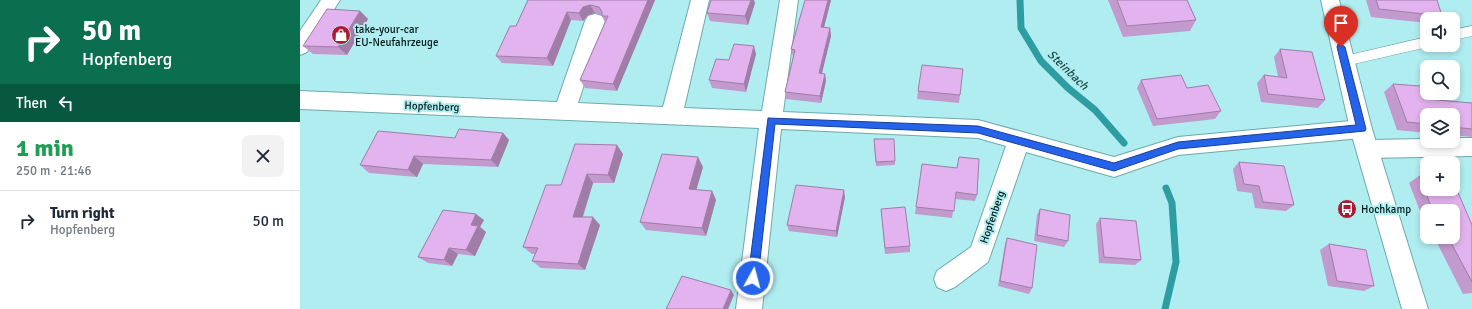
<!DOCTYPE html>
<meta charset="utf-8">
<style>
:root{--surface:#fff;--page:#f2f2f3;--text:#1f2937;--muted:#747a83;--line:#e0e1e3}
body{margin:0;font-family:Signika,sans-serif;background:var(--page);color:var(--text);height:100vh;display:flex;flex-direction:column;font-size:15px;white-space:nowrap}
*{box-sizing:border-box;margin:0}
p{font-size:13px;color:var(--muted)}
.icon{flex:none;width:22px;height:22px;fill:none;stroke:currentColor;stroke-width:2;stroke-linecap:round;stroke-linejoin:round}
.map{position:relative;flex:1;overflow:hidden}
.sheet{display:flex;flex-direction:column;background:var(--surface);width:300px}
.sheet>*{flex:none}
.guide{background:#0b6e4f;color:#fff;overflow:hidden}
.tools{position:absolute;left:1120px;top:12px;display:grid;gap:8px}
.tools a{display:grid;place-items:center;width:40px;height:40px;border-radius:8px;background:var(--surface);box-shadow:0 2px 6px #0003;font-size:20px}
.pin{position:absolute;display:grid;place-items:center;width:34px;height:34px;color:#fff;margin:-41px -17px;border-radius:50% 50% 50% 0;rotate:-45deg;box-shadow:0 0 4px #0007}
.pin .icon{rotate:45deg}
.me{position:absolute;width:44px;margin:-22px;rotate:7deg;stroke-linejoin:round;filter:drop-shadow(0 0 3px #0008)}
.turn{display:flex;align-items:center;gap:14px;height:84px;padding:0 16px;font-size:18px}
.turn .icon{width:52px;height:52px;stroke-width:2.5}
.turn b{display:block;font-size:28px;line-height:34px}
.then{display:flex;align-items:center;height:38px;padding:0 16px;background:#0003;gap:8px;font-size:15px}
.round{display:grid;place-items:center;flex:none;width:42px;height:42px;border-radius:8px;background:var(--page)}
.summary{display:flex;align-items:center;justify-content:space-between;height:68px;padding:0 16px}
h1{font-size:24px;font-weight:700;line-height:30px;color:#1e9e55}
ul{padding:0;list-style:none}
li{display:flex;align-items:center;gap:12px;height:60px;padding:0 16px;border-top:1px solid var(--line)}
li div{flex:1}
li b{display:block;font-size:15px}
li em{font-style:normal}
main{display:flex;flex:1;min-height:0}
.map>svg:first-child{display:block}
</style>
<main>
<section class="sheet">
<div class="guide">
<div class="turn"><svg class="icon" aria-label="right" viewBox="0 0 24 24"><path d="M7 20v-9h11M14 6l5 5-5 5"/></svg><div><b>50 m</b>Hopfenberg</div></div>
<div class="then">Then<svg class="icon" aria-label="left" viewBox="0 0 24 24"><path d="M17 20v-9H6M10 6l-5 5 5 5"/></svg></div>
</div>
<div class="summary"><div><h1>1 min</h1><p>250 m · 21:46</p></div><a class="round"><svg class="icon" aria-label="close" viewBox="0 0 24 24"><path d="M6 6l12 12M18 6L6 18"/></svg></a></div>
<ul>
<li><svg class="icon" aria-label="right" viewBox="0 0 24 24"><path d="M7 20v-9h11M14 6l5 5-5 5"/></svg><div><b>Turn right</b><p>Hopfenberg</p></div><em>50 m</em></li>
</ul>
</section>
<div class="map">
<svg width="1172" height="309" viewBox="0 0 1172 309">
<rect width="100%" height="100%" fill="#b0edf0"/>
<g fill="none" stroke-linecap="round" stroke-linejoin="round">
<g stroke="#2e9da2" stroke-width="7">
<path d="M720,0L721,28L741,61L768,88L795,110L824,143"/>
<path d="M865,309L876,262L872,203L866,188"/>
</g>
<g stroke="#6ea9ab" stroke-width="1">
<g id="service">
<path d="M1172,26V36L1153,40V30Z"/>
<path d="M1127,37V45L1132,46L1045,66L1040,65L1038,61L1040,57L1045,56Z"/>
</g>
</g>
<g stroke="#6ea9ab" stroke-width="2">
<g id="minor">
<path d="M21,0H40L7,52L0,55V31Z"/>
<path d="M391,0H409L384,108L462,111L480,0H498L483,112L678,120L814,157L878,137L1061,120L1069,123L1072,129L1069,135L1061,138L878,155L814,177L726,152L688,262L655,287L646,291L637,287L634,279L637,271L671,247L706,146L678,138L481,129L462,309H436L459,128L0,109V91L257,102L285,21L288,16L295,14L302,16L305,21L278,103L363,107Z"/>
<path d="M1153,138H1172V156L1068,158L1060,156L1057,149L1060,142L1068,140L1127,139V141H1153Z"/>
</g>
</g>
<g stroke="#6ea9ab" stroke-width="2">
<path id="tertiary" d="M1021,0H1039L1072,129L1128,309H1102L1050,129Z"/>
</g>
<use href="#service" fill="#fff" fill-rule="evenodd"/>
<use href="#minor" fill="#fff" fill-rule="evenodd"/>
<use href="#tertiary" fill="#fff" fill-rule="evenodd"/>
</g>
<g fill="#c39ace">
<path d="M228,0H355L317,91L285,88L280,80L305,22L302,16V15L295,13L288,15L283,21L271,20L253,66L202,63L196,56L216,26Z"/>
<path d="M505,0H531L524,27L530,28L531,36L522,73L525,74L526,81L521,103L486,99L485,92L493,57L491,49Z"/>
<path d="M808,0H887L896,20L890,31L823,37Z"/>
<path d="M1066,0H1137L1142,16L1139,19H1127V23L1071,17Z"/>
<path d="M455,3L448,25L410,21L407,13Z"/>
<path d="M60,11L68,19L47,55L13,54L3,46Z"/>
<path d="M980,49L1025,100L1018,108L961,102L957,83L964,75L978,77L974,57Z"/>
<path d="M456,54L446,92L412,88L409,80L429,60Z"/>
<path d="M841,80L887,88L921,111L915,119L853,126L837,88Z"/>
<path d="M1093,84L1125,99L1172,103V137L1153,135V115H1127V133L1097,130L1084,92Z"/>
<path d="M618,91L660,95L659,103L617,99Z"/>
<path d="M203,133L209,140L198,167L123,164L117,177L69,173L60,165L155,138Z"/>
<path d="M574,144L595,161V165L576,166Z"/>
<path d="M323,154L314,183H293L283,217L300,225L285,270L241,268L232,261L235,254H232L223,247L261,185Z"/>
<path d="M659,157L677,195L675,201L655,199L652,218L615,214L616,207L657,168Z"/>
<path d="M939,162L994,205L986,211L955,208L952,193L937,191L933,169Z"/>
<path d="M403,167L396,190L412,191L416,200L406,236L346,230L340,222Z"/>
<path d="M1119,176L1172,225V293L1163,294L1134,237H1153V211H1127V229L1109,183Z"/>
<path d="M545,197L537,237L489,231L487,225Z"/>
<path d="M581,209L610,246V252L585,254Z"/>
<path d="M740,209L768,241L764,247L734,241L737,215Z"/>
<path d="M800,218L841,260L835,265L799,263L796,224Z"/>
<path d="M184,220L180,227L186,232L175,256L158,254L152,266L128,263L118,257Z"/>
<path d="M707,238L732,288L729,294L698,286L705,244Z"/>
<path d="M1029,244L1074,286L1064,291L1028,286L1020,250Z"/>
</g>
<g fill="#9f7da7">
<path d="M348,0H355L317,91L313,84Z"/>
<path d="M451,0H454L455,3L448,25L445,16Z"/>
<path d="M528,0H531L522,35L521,27Z"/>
<path d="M290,5L295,13L288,15L283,21L279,13L283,7Z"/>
<path d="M60,11L68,19L47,55L38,47Z"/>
<path d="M267,12L271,20L253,66L247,58Z"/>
<path d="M530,28L531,36L520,81L519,73Z"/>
<path d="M454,46L456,54L446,92L444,84Z"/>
<path d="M525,74L526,81L521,103L520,96Z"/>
<path d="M203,133L209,140L198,167L191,160Z"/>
<path d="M317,145L323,154L314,183L308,175Z"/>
<path d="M114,156L123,164L117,177L108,170Z"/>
<path d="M398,157L403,167L394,198L389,189Z"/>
<path d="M287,174L293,183L280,225L273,217Z"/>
<path d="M544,190L545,197L537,237L536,231Z"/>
<path d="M412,191L416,200L406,236L402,228Z"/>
<path d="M176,214L184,220L180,227L186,232L175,256L166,250L171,225Z"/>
<path d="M293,217L300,225L285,270L278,264Z"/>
<path d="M149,248L158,254L152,266L144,260Z"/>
<path d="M431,290L434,295L428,309H423Z"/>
</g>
<g fill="#e3b3ef" stroke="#9f7da7">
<path d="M228,0H348L313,84L280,80L308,16H302V12L299,7L290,5L283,7L279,13L267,12L247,58L196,56L210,26H216Z"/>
<path d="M411,0H451L445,16L407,13Z"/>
<path d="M505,0H528L521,27L530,28L519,73L525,74L520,96L485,92L495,50L491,49Z"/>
<path d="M817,0H887L896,20L827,26Z"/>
<path d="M1076,0H1137L1142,16L1079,9Z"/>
<path d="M27,9L60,11L38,47L3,46Z"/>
<path d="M434,44L454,46L444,84L409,80L416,59L429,60Z"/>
<path d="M980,49L1012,52L1025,100L968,94L964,75L987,78Z"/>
<path d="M622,65L663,69L660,95L618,91Z"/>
<path d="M881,75L887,88L908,85L921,111L857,119L841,80Z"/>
<path d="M1093,84L1120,86L1125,99L1172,103V129L1153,127V115H1127V124L1107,122Z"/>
<path d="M159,129L203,133L191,160L114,156L108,170L60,165L78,131L155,138Z"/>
<path d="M574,139H594L595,161L576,162Z"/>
<path d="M275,144L317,145L308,175L287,174L273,217H293L278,264L232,261L238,248L223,247L246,185H261Z"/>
<path d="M362,154L398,157L389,189L412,191L402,228L340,222Z"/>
<path d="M659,157L679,159L677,195L656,192L654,211L616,207L622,164L657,168Z"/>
<path d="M939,162L984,166L994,205L963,202L959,186L944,184Z"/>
<path d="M1119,176L1127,177V189H1153V181L1172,225V282L1148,237H1153V211H1133Z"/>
<path d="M496,185L544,190L536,231L487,225Z"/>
<path d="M605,207L610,246L585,248L581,209Z"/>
<path d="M740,209L770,215L768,241L737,235Z"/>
<path d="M143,210L176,214L171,225L178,226L166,250L149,248L144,260L118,257Z"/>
<path d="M800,218L836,221L841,260L804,257Z"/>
<path d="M707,238L737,245L732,288L700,281Z"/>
<path d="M1029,244L1066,250L1074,286L1037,281Z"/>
<path d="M382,276L431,290L423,309H366Z"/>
</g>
<path fill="#2563eb" stroke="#184099" d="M1038,44H1041L1045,47L1066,129L1065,131L878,149L814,171L678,133L475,124L458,278L456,281L453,282L449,281L448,278L468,118L678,126L814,163L878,142L1056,125L1037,47Z"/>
<defs>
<g id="shop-disc" transform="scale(1)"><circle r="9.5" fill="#af1a33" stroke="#b0edf0"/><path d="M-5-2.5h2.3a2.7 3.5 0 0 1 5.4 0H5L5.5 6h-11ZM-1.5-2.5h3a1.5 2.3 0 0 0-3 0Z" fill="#fff"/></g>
<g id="bus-disc" transform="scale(1)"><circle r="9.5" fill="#af1a33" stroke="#b0edf0"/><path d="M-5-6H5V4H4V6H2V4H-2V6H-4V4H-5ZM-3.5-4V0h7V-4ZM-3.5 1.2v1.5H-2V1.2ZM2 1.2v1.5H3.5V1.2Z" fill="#fff"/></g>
</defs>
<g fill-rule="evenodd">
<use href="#shop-disc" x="41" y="35"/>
<use href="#bus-disc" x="1047" y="209"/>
</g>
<g text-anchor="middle" stroke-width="4" stroke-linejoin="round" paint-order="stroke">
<g font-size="11" fill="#021a1b" stroke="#b0edf0" text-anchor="start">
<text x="55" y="33">take-your-car<tspan x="55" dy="13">EU-Neufahrzeuge</tspan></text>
<text x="1061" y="213">Hochkamp</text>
</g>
<g font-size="11" fill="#021a1b" stroke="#b0edf0">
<text transform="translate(132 106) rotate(2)" y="4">Hopfenberg</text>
<text transform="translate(692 217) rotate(-71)" y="4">Hopfenberg</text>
</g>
<g font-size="12" font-style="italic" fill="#1c4b4e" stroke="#b0edf0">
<text transform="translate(768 70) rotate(44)" y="4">Steinbach</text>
</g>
</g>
</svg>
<div class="tools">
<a><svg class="icon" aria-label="sound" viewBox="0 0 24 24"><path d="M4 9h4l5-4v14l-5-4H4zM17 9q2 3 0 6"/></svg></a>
<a><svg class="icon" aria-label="search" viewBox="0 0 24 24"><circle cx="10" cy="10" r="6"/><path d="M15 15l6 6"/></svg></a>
<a><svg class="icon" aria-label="layers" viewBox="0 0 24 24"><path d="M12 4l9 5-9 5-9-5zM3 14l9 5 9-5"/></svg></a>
<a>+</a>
<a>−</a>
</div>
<div class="pin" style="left:1041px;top:47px;background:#d93025"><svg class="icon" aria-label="arrive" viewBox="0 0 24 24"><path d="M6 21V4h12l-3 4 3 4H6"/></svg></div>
<svg class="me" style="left:453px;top:278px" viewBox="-20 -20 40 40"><circle r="17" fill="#2563eb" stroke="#fff" stroke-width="3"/><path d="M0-11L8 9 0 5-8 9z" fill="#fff"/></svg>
</div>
</main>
